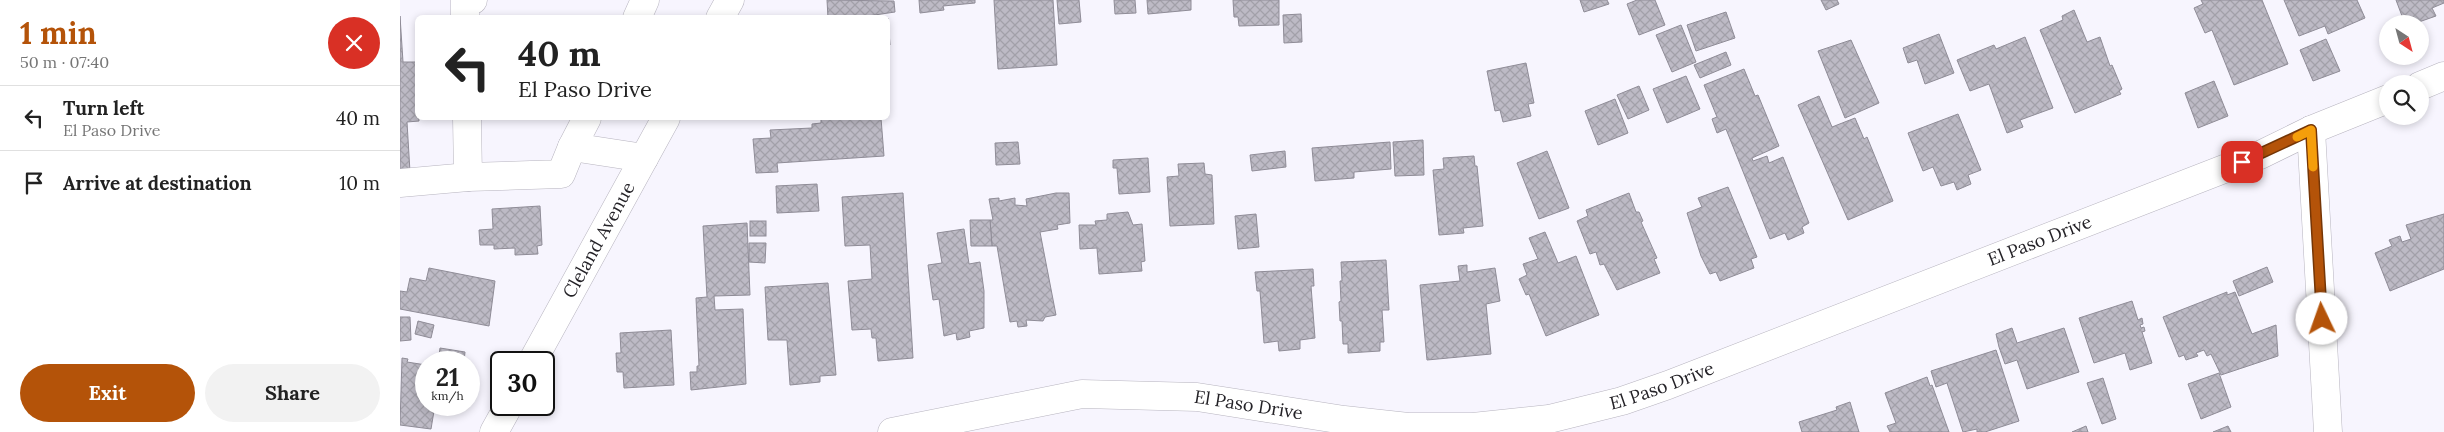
<!DOCTYPE html>
<meta charset="utf-8">
<style>
:root{--surface:#fff;--page:#f2f2f2;--text:#222;--muted:#767676;--line:#e0e0e0;--accent:#b45309}
body{margin:0;font-family:Lora,serif;background:var(--page);color:var(--text);height:100vh;display:flex;flex-direction:column;font-size:19px;white-space:nowrap}
*{box-sizing:border-box;margin:0}
p{font-size:16px;color:var(--muted)}
.icon{flex:none;width:28px;height:28px;fill:none;stroke:currentColor;stroke-width:2;stroke-linecap:round;stroke-linejoin:round}
.map{position:relative;flex:1;overflow:hidden}
.panel{display:flex;flex-direction:column;background:var(--surface);width:400px}
.panel>*{flex:none}
.hud{position:absolute;left:15px;top:15px;width:475px;height:105px;border-radius:8px;box-shadow:0 2px 8px #0003;background:#fff;color:var(--text);overflow:hidden}
.needle{width:32px;rotate:144deg}
.tools{position:absolute;left:1979px;top:15px;display:grid;gap:10px}
.tools a{display:grid;place-items:center;width:50px;height:50px;border-radius:50%;background:var(--surface);box-shadow:0 2px 8px #0003;font-size:25px}
.speed{position:absolute;left:15px;top:351px;display:flex;gap:10px;font-size:25px;font-weight:700;text-align:center}
.speed>*{display:grid;place-content:center;width:65px;height:65px;border-radius:50%;background:var(--surface);box-shadow:0 2px 8px #0003;line-height:1}
.speed small{font-size:12px;font-weight:400}
.speed .limit{border:2px solid #111;border-radius:8px;background:#fff;color:#111}
.pin{position:absolute;display:grid;place-items:center;width:42px;height:42px;color:#fff;margin:-21px;border-radius:10px;box-shadow:0 2px 8px #0006}
.me{position:absolute;width:55px;margin:-28px;rotate:357deg;stroke-linejoin:round;filter:drop-shadow(0 0 4px #0008)}
.turn{display:flex;align-items:center;gap:18px;height:105px;padding:0 20px;font-size:22px}
.turn .icon{width:65px;height:65px;stroke-width:2.5}
.turn b{display:block;font-size:35px;line-height:42px}
.round{display:grid;place-items:center;flex:none;width:52px;height:52px;border-radius:26px;background:var(--page)}
.head{display:flex;align-items:center;justify-content:space-between;height:85px;padding:0 20px}
h1{font-size:30px;font-weight:800;line-height:38px;color:var(--accent)}
.primary-button{display:flex;gap:10px;margin-top:auto;padding:10px 20px}
.primary-button a{flex:1;height:58px;border-radius:30px;background:var(--accent);color:#fff;font-size:20px;font-weight:800;line-height:58px;text-align:center}
.primary-button a+a{background:var(--page);color:var(--text)}
ul{padding:0;list-style:none}
li{display:flex;align-items:center;gap:15px;height:65px;padding:0 20px;border-top:1px solid var(--line)}
li div{flex:1}
li b{display:block;font-size:19px}
li em{font-style:normal}
main{display:flex;flex:1;min-height:0}
.map>svg:first-child{display:block}
</style>
<main>
<section class="panel">
<div class="head"><div><h1>1 min</h1><p>50 m · 07:40</p></div><a class="round" style="background:#d93025;color:#fff"><svg class="icon" aria-label="close" viewBox="0 0 24 24"><path d="M6 6l12 12M18 6L6 18"/></svg></a></div>
<ul>
<li><svg class="icon" aria-label="left" viewBox="0 0 24 24"><path d="M17 20v-9H6M10 6l-5 5 5 5"/></svg><div><b>Turn left</b><p>El Paso Drive</p></div><em>40 m</em></li>
<li><svg class="icon" aria-label="arrive" viewBox="0 0 24 24"><path d="M6 21V4h12l-3 4 3 4H6"/></svg><div><b>Arrive at destination</b></div><em>10 m</em></li>
</ul>
<div class="primary-button"><a>Exit</a><a>Share</a></div>
</section>
<div class="map">
<svg width="2044" height="432" viewBox="0 0 2044 432">
<defs>
<pattern id="building-cross-hatch" width="8" height="8" patternUnits="userSpaceOnUse" patternTransform="scale(1.25)"><rect width="8" height="8" fill="#bdbac5"/><path d="M0 0l8 8M0 8l8-8" fill="none" stroke="#a2a0a9"/></pattern>
</defs>
<rect width="100%" height="100%" fill="#f7f5fe"/>
<g fill="url(#building-cross-hatch)" stroke="#8f8c97">
<path d="M427,0L494,1L495,12L454,18H428Z"/>
<path d="M519,0H575V3L543,6L544,10L520,13Z"/>
<path d="M594,0H653L657,65L598,69Z"/>
<path d="M657,0H679L681,22L659,24Z"/>
<path d="M714,0H735L736,13L715,14Z"/>
<path d="M747,0H791V10L748,14Z"/>
<path d="M833,0H879V25L839,26L838,17H834Z"/>
<path d="M1180,0H1207L1209,4L1184,12Z"/>
<path d="M1237,0H1255L1265,25L1239,35L1227,4Z"/>
<path d="M1421,0H1437L1439,4L1426,10Z"/>
<path d="M1801,0H1862L1888,64L1834,85L1812,30L1805,33L1794,8L1803,4Z"/>
<path d="M1884,0H1957L1965,18L1928,34L1925,26L1899,36Z"/>
<path d="M1996,0H2044V3L2032,8L2036,16L2013,24H2005Z"/>
<path d="M1674,10L1687,42L1700,37L1710,66L1712,65L1722,89L1719,91L1721,94L1675,113L1640,30L1663,20L1662,16Z"/>
<path d="M1326,12L1335,38L1296,51L1287,25Z"/>
<path d="M901,14L902,42L884,43L883,15Z"/>
<path d="M0,16L3,62H16L19,121L7,122L10,172H0Z"/>
<path d="M488,18L490,45L488,46Z"/>
<path d="M1281,25L1296,62L1272,72L1256,35Z"/>
<path d="M1539,34L1554,73L1525,84L1517,60L1508,63L1503,48Z"/>
<path d="M1625,37L1653,108L1620,120L1623,127L1607,133L1589,84L1570,91L1557,60L1594,45L1596,49Z"/>
<path d="M1926,39L1940,71L1913,81L1900,50Z"/>
<path d="M1451,40L1479,103L1445,118L1418,51Z"/>
<path d="M1326,52L1331,65L1300,78L1294,65Z"/>
<path d="M1126,63L1134,103L1128,104L1131,116L1103,122L1100,110L1095,111L1087,71Z"/>
<path d="M1344,69L1355,96L1358,95L1379,146L1352,158L1353,161L1367,156L1369,163L1383,157L1409,223L1402,227L1404,233L1388,240L1385,233L1370,239L1326,129L1317,133L1312,119L1317,117L1304,85Z"/>
<path d="M1286,76L1300,109L1267,123L1253,89Z"/>
<path d="M1814,81L1828,116L1798,128L1785,93Z"/>
<path d="M1239,86L1249,110L1228,119L1217,95Z"/>
<path d="M1419,96L1432,127L1455,118L1464,139L1467,137L1493,201L1448,220L1398,105Z"/>
<path d="M1215,99L1228,133L1198,145L1185,111Z"/>
<path d="M1558,114L1581,170L1568,175L1571,184L1557,190L1554,182L1541,186L1533,167L1523,171L1508,133Z"/>
<path d="M421,118H481L484,156L377,163L378,172L356,173L353,139L371,138L370,130L412,128V124L421,123Z"/>
<path d="M1023,140L1024,175L995,176L993,142Z"/>
<path d="M618,142L620,164L596,165L595,143Z"/>
<path d="M990,142L991,169L954,172V178L915,181L912,148Z"/>
<path d="M885,151L886,167L852,171L850,155Z"/>
<path d="M1147,151L1169,208L1139,219L1117,163Z"/>
<path d="M1074,156L1075,166H1077L1083,226L1063,228L1064,233L1039,235L1033,170L1044,169L1043,158Z"/>
<path d="M748,158L750,192L719,194L717,168H713V160Z"/>
<path d="M804,163L805,174L812,175L814,224L770,226L767,177L779,176L778,164Z"/>
<path d="M417,184L419,211L377,213L376,186Z"/>
<path d="M1328,187L1357,257L1351,259L1354,268L1320,281L1316,272L1310,274L1301,256L1287,213L1302,207L1298,198Z"/>
<path d="M503,193L513,358L478,361L476,338H472L471,329L452,330L448,281L472,279L470,245L445,246L442,197Z"/>
<path d="M656,193H669L670,223L657,225L658,229L640,232L656,315L645,317L643,321L626,320L627,326L618,327L617,321L610,322L597,246H592L590,220H593L589,199L599,198V201L615,198V205L627,206L626,199Z"/>
<path d="M1229,193L1236,212H1239L1243,221L1241,222L1257,258L1254,259L1260,273L1217,290L1204,264L1200,265L1196,252L1190,254L1177,221L1188,216L1186,210Z"/>
<path d="M140,206L142,245L137,246L138,254L115,255V248L94,249V245H80L79,230L93,229L92,209Z"/>
<path d="M728,212L733,225L742,224L745,261L741,262L742,271L699,274L697,248L680,249L679,225H696L695,221L707,220V214Z"/>
<path d="M856,214L859,247L838,249L835,216Z"/>
<path d="M2044,214V269L1990,291L1975,253L1992,246L1989,240L2000,236L2002,242L2011,239L2006,225Z"/>
<path d="M570,220H590L592,246H571Z"/>
<rect x="350" y="221" width="16" height="15"/>
<path d="M347,223L350,295L314,296L315,310L343,309L346,384L291,390L290,372H297V366H299L296,298L307,297L303,226Z"/>
<path d="M564,229L569,264L580,262L584,291V328L569,331L570,337L557,340L556,333L544,336L539,299L533,300L528,265L542,263L537,233Z"/>
<path d="M1145,232L1158,263L1176,256L1199,315L1146,336L1129,294L1126,295L1119,279L1127,275L1123,264L1138,259L1129,238Z"/>
<path d="M349,243H366L365,263L349,262Z"/>
<path d="M986,260L989,310H982L984,342H980V351L948,353V344H943L942,321H940L939,302L941,301L940,281H942L941,262Z"/>
<path d="M1067,265V272L1095,268L1100,301L1086,304L1091,354L1027,360L1020,285L1060,281L1058,266Z"/>
<path d="M1867,267L1873,282L1839,296L1833,281Z"/>
<path d="M29,268L95,281L89,326L0,309V291L7,292L10,278L26,281Z"/>
<path d="M913,269L914,286H911L915,338L900,340V349L879,351L878,341L864,343L860,291H857L855,272Z"/>
<path d="M428,283L436,375L420,376V382L390,385L387,340H368L365,287Z"/>
<path d="M1827,292V295L1835,292L1852,334L1876,325L1878,356L1821,375L1811,354L1807,356L1804,350L1796,353L1798,356L1786,360L1784,355L1779,357L1763,317Z"/>
<path d="M1732,301L1738,320L1742,318L1743,324L1740,325L1741,328L1744,327L1745,331L1742,332L1752,363L1730,370L1725,353L1694,363L1679,318Z"/>
<path d="M0,317H10L11,340L0,341Z"/>
<path d="M18,321L34,325L31,338L15,334Z"/>
<path d="M1612,328L1617,343L1664,328L1679,372L1627,389L1617,360L1605,364L1599,347L1596,334Z"/>
<path d="M271,330L274,385L224,388L223,372H217L216,353H221L220,333Z"/>
<path d="M40,348L65,352L64,362H38Z"/>
<path d="M1596,350L1619,421L1585,432H1577V429L1563,432L1547,383L1536,387L1531,371Z"/>
<path d="M2,358L8,359L7,362L26,365V405H35L31,429L0,425Z"/>
<path d="M1819,373L1831,407L1801,419L1788,384Z"/>
<path d="M1527,377L1530,386L1532,385L1549,432H1490L1487,426L1496,423L1485,393Z"/>
<path d="M1703,378L1716,419L1702,424L1687,383Z"/>
<path d="M1450,402L1459,432H1402L1399,422L1437,410L1436,407Z"/>
<path d="M1686,426L1688,432H1672Z"/>
<path d="M1828,426L1831,432H1813Z"/>
</g>
<g fill="none" stroke-linecap="round" stroke-linejoin="round">
<g stroke="#b7b4bf" stroke-width="29">
<g id="minor">
<path d="M65,18V1L73,0"/>
<path d="M237,18L245,0"/>
<path d="M320,18L330,0"/>
<path d="M2020,86L2044,76"/>
<path d="M187,118L172,147L244,158"/>
<path d="M1911,130L1928,432"/>
<path d="M68,177L161,174L172,147"/>
<path d="M0,183L68,177L67,118"/>
<path id="s1" d="M132,362L266,118"/>
<path d="M94,432L109,405"/>
<path id="s2" d="M492,432L682,394L797,397L944,420L1008,427H1073L1149,419L1222,401L1268,385L1860,155L1911,130L1988,99"/>
</g>
</g>
<use href="#minor" stroke="#fff" stroke-width="28"/>
</g>
<g fill="none" stroke-linecap="round" stroke-linejoin="round">
<g stroke="#753606" stroke-width="12">
<path id="route" d="M1842,162L1911,130L1922,319"/>
</g>
<use href="#route" stroke="#b45309" stroke-width="9"/>
<path stroke="#f59e0b" stroke-width="9" d="M1897,137L1911,130L1913,167"/>
</g>
<g text-anchor="middle" stroke-width="4" stroke-linejoin="round" paint-order="stroke">
<g font-size="18" fill="#242227" stroke="#f7f5fe">
<text dy="6" stroke="none"><textPath href="#s1" startOffset="139">Cleland Avenue</textPath></text>
<text dy="6" stroke="none"><textPath href="#s2" startOffset="1186">El Paso Drive</textPath></text>
<text dy="6" stroke="none"><textPath href="#s2" startOffset="781">El Paso Drive</textPath></text>
<text dy="6" stroke="none"><textPath href="#s2" startOffset="361">El Paso Drive</textPath></text>
</g>
</g>
</svg>
<div class="tools">
<a><svg class="needle" viewBox="-14 -14 28 28"><path d="M0-13l5 13h-10z" fill="#e53935"/><path d="M0 13l5-13h-10z" fill="#767676"/></svg></a>
<a><svg class="icon" aria-label="search" viewBox="0 0 24 24"><circle cx="10" cy="10" r="6"/><path d="M15 15l6 6"/></svg></a>
</div>
<div class="speed"><div>21<small>km/h</small></div><div class="limit">30</div></div>
<div class="pin" style="left:1842px;top:162px;background:#d93025"><svg class="icon" aria-label="arrive" viewBox="0 0 24 24"><path d="M6 21V4h12l-3 4 3 4H6"/></svg></div>
<svg class="me" style="left:1922px;top:319px" viewBox="-20 -20 40 40"><circle r="19" fill="#fff"/><path d="M0-13L10 11 0 6-10 11z" fill="#b45309"/></svg>
<div class="hud">
<div class="turn"><svg class="icon" aria-label="left" viewBox="0 0 24 24"><path d="M17 20v-9H6M10 6l-5 5 5 5"/></svg><div><b>40 m</b>El Paso Drive</div></div>
</div>
</div>
</main>
